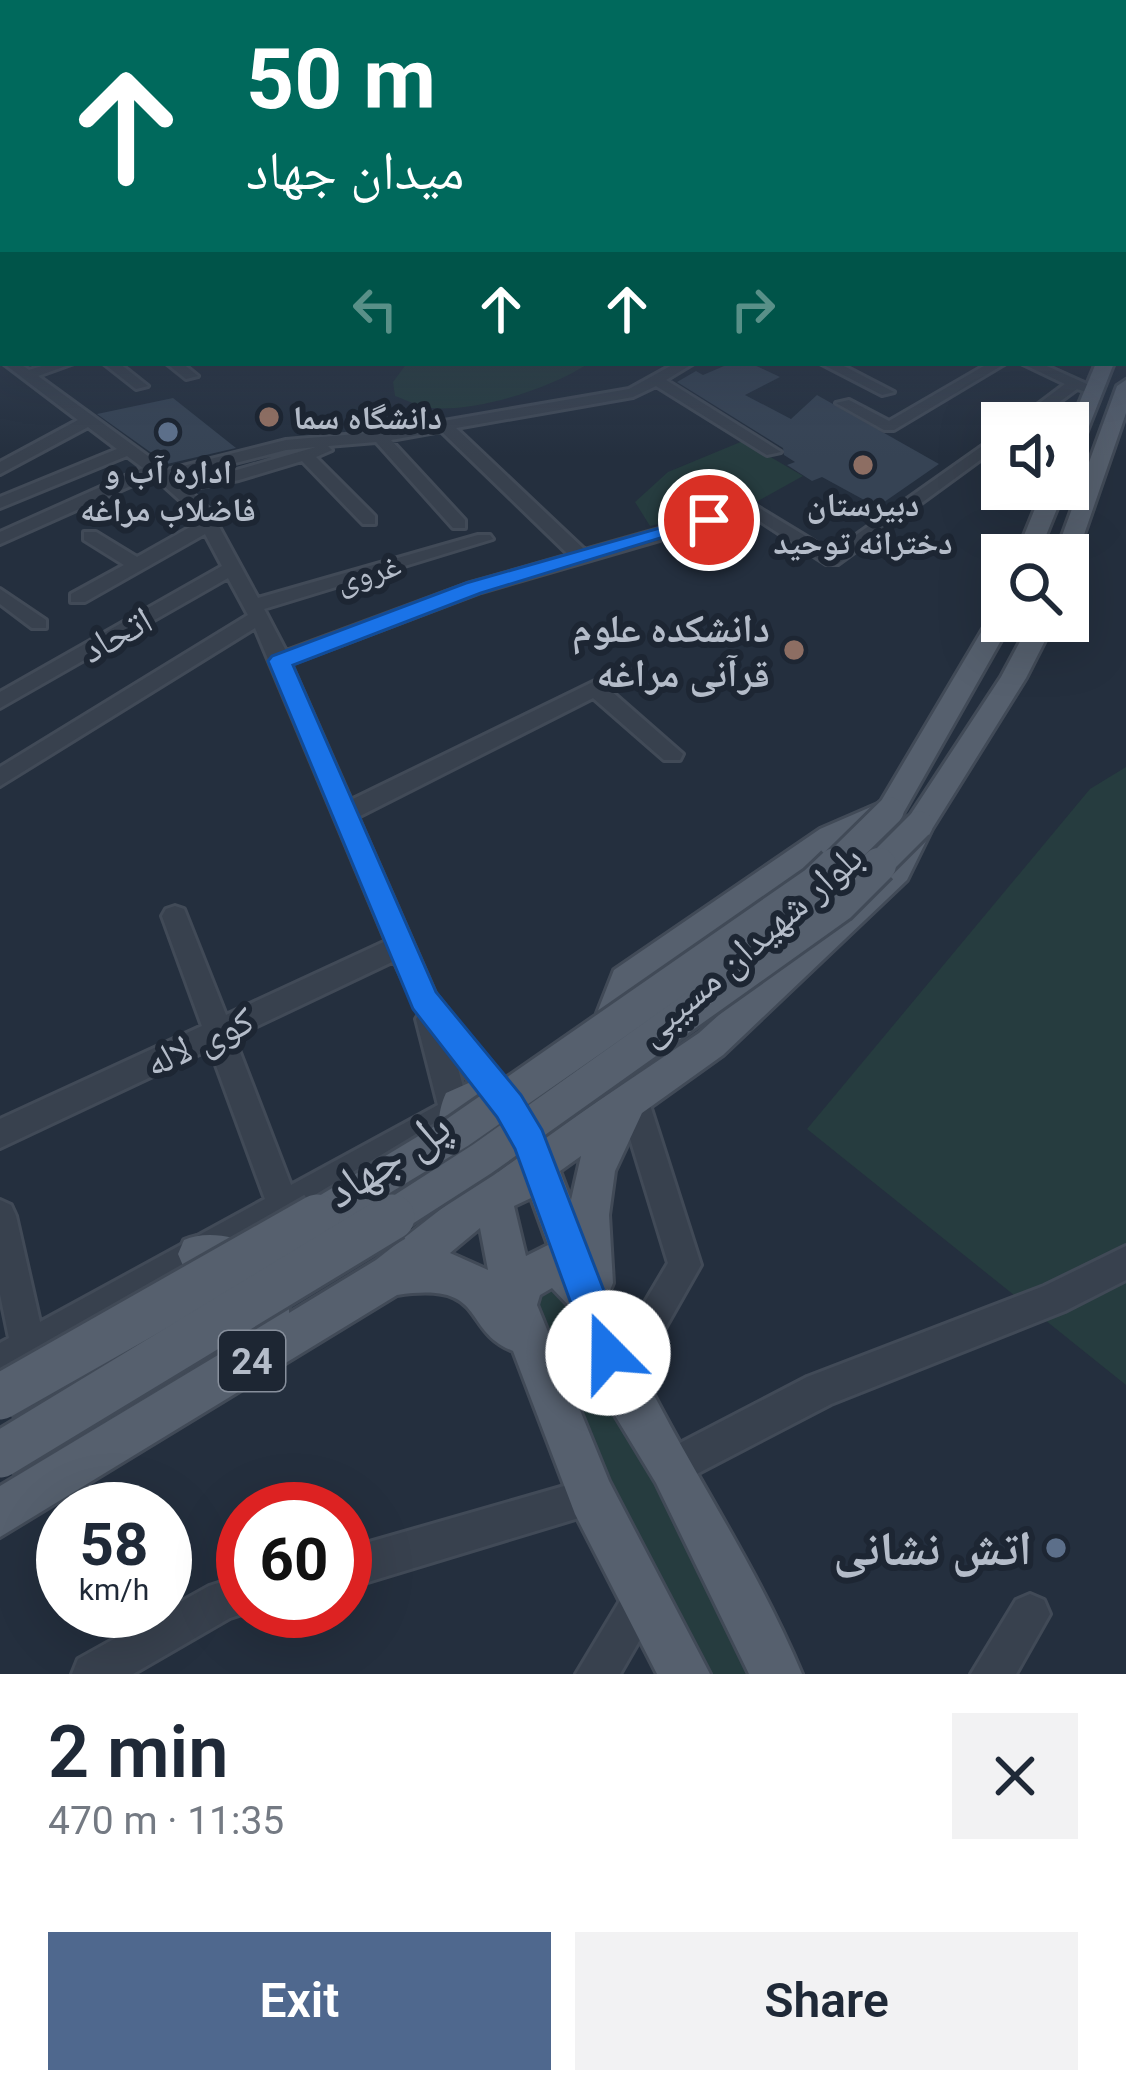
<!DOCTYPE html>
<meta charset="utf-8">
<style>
:root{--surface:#fff;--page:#f2f2f3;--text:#1f2937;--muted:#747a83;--accent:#4f688e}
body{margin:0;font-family:Roboto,"Noto Naskh Arabic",sans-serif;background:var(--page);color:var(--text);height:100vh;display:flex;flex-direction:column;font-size:45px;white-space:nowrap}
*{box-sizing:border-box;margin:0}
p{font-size:39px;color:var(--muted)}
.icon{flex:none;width:66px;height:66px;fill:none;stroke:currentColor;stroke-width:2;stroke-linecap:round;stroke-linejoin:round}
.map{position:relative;height:1674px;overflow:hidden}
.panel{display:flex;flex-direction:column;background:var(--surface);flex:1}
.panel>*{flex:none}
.banner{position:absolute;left:0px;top:0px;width:1128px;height:366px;box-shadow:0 12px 48px #0002;background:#00695c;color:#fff;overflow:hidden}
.buttons{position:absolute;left:981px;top:402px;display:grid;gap:24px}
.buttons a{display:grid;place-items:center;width:108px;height:108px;border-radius:0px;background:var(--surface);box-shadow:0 12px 48px #0002;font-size:60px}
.speed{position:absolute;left:36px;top:1482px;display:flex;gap:24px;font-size:60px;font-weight:700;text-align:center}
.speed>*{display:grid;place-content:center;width:156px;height:156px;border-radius:50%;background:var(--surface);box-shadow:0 12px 48px #0002;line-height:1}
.speed small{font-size:30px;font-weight:400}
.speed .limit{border:18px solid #d22;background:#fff;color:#111}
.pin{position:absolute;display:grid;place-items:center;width:102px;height:102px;color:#fff;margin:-51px;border:6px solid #fff;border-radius:50%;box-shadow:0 3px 12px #0007}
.me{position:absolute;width:132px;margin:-66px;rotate:338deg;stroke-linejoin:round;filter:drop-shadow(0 0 9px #0008)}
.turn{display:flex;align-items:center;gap:42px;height:252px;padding:0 48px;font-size:54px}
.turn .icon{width:156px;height:156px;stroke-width:2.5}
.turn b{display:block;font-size:84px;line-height:102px}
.lanes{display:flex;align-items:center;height:114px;padding:0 48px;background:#0003;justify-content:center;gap:60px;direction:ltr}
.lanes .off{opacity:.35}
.round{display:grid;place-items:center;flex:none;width:126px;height:126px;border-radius:0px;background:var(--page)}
.summary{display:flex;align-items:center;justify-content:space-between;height:204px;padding:0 48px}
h1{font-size:72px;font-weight:600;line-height:90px}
.action{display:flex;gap:24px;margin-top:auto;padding:24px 48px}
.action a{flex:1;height:138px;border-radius:0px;background:var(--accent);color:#fff;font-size:48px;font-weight:600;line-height:138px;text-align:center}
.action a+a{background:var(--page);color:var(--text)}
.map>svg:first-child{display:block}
</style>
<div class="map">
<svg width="1126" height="1674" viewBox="0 0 1126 1674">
<rect width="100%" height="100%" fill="#242f3e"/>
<g fill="#263c3f">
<path d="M407,363H589C552,388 478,412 432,408C420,407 406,400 395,396L393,382Z"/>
<path d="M743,441L803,476L758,501L650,526L635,502L668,472Z"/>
<path d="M1126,767V1385L807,1129L1090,789Z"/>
<path d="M561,1281L757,1674H711L657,1572L604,1487L532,1295Z"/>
</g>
<g fill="#364354">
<path d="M731,363H750L780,377L745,395L791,419L817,395L939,464L877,507L822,477L812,481L787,465L795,462L784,455L783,448L677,382L696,371L703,375Z"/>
<path d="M173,398L236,448L167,464L97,414Z"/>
</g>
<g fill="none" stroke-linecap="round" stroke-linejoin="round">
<g stroke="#414a57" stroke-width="6">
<g id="minor">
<rect x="1125" y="250" width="1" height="8"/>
<path d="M3,287V295L0,296V288Z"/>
<path d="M3,336V345L0,346V337Z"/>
<path d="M3,363H19L29,370L52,363H74L38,376L167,470L286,440L380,432L629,389L676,363H694L666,380L781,452L767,455L656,386L633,397L456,428L585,550L751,503L832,552L1002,432V444L838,564H826L749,514L481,592L291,664L351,800L595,681L602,683L683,754L680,760H664L593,698L358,817L435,993L505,1083L510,1093L505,1103L495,1106L485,1103L457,1065L470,1112L465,1122L0,1379V1343L9,1338L0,1294V1200L11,1205L16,1216L40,1322L265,1199L210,1049L0,1148V1119L202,1026L162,916L166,909L175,906L184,909L226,1015L386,941L255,628L0,786V767L248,615L228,578L0,708V692L222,566L205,534L85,602H71V594L124,565L84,540V532H96L137,557L199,522L194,513L153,476L0,544V532L143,468L127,456L0,508V497L117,449L88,427L0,474V462L78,420ZM441,431L569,555L467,584L286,651L264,609L493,539L490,535H478L258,598L210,510L188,489L239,480L302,461L363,524H375V516L316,457L332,450L328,446L376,442L453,528H465V520L391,440ZM316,447L237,470L176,478L286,450ZM394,961L419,1014L416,1019L438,1105L291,1185L234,1037Z"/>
<path d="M103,363H119L148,386L136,389Z"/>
<path d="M166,363H182L198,376L186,379Z"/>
<path d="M820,363H838L894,392L882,395Z"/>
<path d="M989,363H1006L894,430H884L836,403L849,400L889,421Z"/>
<path d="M1021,363H1040L1100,390L1093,394L1077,389L1031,423H1013L1065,384Z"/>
<path d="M0,589L46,620V628H32L0,604Z"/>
<path d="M633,1085L643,1089L648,1099L701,1265L630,1390L618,1396L606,1390L600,1378L668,1263L618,1099L623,1089Z"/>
<path d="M1126,1246V1280L1065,1311L831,1404L685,1480L672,1485L659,1480L654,1467L659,1454L807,1377L1044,1286Z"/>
<path d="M592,1478L605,1484L611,1497L605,1510L345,1589V1549Z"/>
<path d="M243,1575V1611H252L230,1618L133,1674H72L78,1659L209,1586Z"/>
<path d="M644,1578L658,1584L664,1598L620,1674H576L630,1584Z"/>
<path d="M1030,1594L1044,1600L1050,1614L1016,1674H971L1016,1600Z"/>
</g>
</g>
<g stroke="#414a57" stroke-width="6">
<g id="major">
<path d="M1126,305V317H1125V305Z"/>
<path d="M1096,363H1114L1078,454L1068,460V430Z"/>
<path d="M1126,380V413L1077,555L1068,561V555H1055L1117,386Z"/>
<path d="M1043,489H1065L1038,555H1016Z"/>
<path d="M1002,610V621H1012L900,819L842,845L640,989L632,1012L645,1036L639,1047L627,1052L615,1047L597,1013L614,970L820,829L880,803L990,617Z"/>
<path d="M1031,621H1055L1026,678L932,829L907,880L723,1055L642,1113L615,1171L609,1215L613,1283L608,1295C659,1427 747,1542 802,1674H749L656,1483L602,1394L570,1307L552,1288L540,1295L537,1305L609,1481L710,1674H657L575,1514L513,1351C460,1330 489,1281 397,1295L0,1537V1486L233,1346L247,1319V1293L228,1278L184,1268L178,1254L184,1240C216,1226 267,1243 284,1275C290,1287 289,1300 289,1313L376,1260L464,1191C443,1160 430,1128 446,1093L489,1074C520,1086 530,1109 545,1137L699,1033L885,864L909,817L1001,677ZM486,1110L496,1118L516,1159L498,1172C483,1155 475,1139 475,1116ZM581,1156L571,1200L560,1171ZM531,1198L548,1245L526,1256L514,1206ZM480,1228L488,1270L450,1253Z"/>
</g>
</g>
<use href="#minor" fill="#38414e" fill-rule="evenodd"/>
<use href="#major" fill="#56606e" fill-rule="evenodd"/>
<g stroke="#414a57" stroke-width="33" stroke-linecap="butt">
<g id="major-bridge-far2">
<path d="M832,868L890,811"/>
<path d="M876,868L919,825"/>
</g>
</g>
<g stroke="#414a57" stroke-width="40" stroke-linecap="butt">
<g id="major-bridge-far1">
<path d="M312,1220L458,1132L815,884L835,865"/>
<path d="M387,1220L482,1159L839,905L879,865"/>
</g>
</g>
<g stroke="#414a57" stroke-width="51" stroke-linecap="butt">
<g id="major-bridge">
<path d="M0,1397L317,1217"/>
<path d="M0,1455L392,1217"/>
</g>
</g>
<use href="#major-bridge-far2" stroke="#56606e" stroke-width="27"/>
<use href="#major-bridge-far1" stroke="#56606e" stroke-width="34"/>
<use href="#major-bridge" stroke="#56606e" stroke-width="45"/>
</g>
<linearGradient id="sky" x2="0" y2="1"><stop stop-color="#141a22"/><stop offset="0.49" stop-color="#3f4d63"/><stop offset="1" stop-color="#3f4d63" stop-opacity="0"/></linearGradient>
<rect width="1126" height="457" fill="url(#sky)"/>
<path fill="#1a73e8" stroke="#114b97" stroke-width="3" d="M702,516L719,520L481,593L293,665L436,992L521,1095L542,1130L628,1353L622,1367L608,1373L594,1367L515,1149L497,1117L413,1009L268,661L272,656L466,583Z"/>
<g fill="#8d6e63" stroke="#1d2633" stroke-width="4.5">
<circle cx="269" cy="417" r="12"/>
<circle cx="863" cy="465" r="12"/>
<circle cx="794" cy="650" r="12"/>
</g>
<g fill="#5c6f8a" stroke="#1d2633" stroke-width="4.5">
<circle cx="168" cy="432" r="12"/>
<circle cx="1056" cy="1548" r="12"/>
</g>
<g text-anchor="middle" stroke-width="12" stroke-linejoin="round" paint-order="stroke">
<g font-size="33" font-weight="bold" fill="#b4bcc9" stroke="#1d2633">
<text x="293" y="429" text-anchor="start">دانشگاه سما</text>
<text x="168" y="483">اداره آب و<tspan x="168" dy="38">فاضلاب مراغه</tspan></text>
<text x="863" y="516">دبیرستان<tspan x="863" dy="38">دخترانه توحید</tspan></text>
</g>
<g font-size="33" fill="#b4bcc9" stroke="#1d2633">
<text transform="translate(368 572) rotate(-16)" y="12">غروی</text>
</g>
<rect fill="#1d2633" stroke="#878f9c" stroke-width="3" x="219" y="1331" width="66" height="60" rx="9"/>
<g font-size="36" font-weight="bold" fill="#b4bcc9">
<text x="252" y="1374">24</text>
</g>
<g font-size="39" font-weight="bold" fill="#b4bcc9" stroke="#1d2633" text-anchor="end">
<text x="770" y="642">دانشکده علوم<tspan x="770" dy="45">قرآنی مراغه</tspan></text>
</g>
<g font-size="39" fill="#b4bcc9" stroke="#1d2633">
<text transform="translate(116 634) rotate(-29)" y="14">اتحاد</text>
<text transform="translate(749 944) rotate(-41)" y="14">بلوار شهیدان مسیبی</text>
<text transform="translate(199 1041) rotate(-25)" y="14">کوی لاله</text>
</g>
<g font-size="48" fill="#b4bcc9" stroke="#1d2633">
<text transform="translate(387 1158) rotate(-33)" y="17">پل جهاد</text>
</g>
<g font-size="48" font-weight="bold" fill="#b4bcc9" stroke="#1d2633" text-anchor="end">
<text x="1032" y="1565">اتش نشانی</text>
</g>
</g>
</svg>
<div class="buttons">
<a><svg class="icon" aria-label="sound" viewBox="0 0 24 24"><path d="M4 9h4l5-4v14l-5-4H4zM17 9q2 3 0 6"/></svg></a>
<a><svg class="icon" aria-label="search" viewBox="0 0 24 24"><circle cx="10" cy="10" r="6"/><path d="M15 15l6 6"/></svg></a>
</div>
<div class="speed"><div>58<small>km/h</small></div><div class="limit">60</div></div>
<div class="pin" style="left:709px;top:520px;background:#d93025"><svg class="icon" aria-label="arrive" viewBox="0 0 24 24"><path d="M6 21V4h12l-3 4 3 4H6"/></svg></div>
<svg class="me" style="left:608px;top:1353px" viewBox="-20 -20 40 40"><circle r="19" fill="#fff"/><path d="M0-13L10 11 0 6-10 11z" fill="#1a73e8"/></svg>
<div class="banner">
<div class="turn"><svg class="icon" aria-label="ahead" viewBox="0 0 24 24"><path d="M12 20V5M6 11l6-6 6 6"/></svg><div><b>50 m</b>میدان جهاد</div></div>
<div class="lanes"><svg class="icon off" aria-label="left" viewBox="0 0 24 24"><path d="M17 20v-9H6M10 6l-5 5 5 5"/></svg><svg class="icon" aria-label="ahead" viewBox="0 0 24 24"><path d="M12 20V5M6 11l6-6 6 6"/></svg><svg class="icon" aria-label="ahead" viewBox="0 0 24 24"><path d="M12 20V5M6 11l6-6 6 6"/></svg><svg class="icon off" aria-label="right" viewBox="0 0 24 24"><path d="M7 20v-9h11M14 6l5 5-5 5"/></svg></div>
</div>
</div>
<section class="panel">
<div class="summary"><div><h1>2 min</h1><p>470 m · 11:35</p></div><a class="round"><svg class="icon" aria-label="close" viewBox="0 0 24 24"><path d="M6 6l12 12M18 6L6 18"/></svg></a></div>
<div class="action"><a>Exit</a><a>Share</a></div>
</section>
